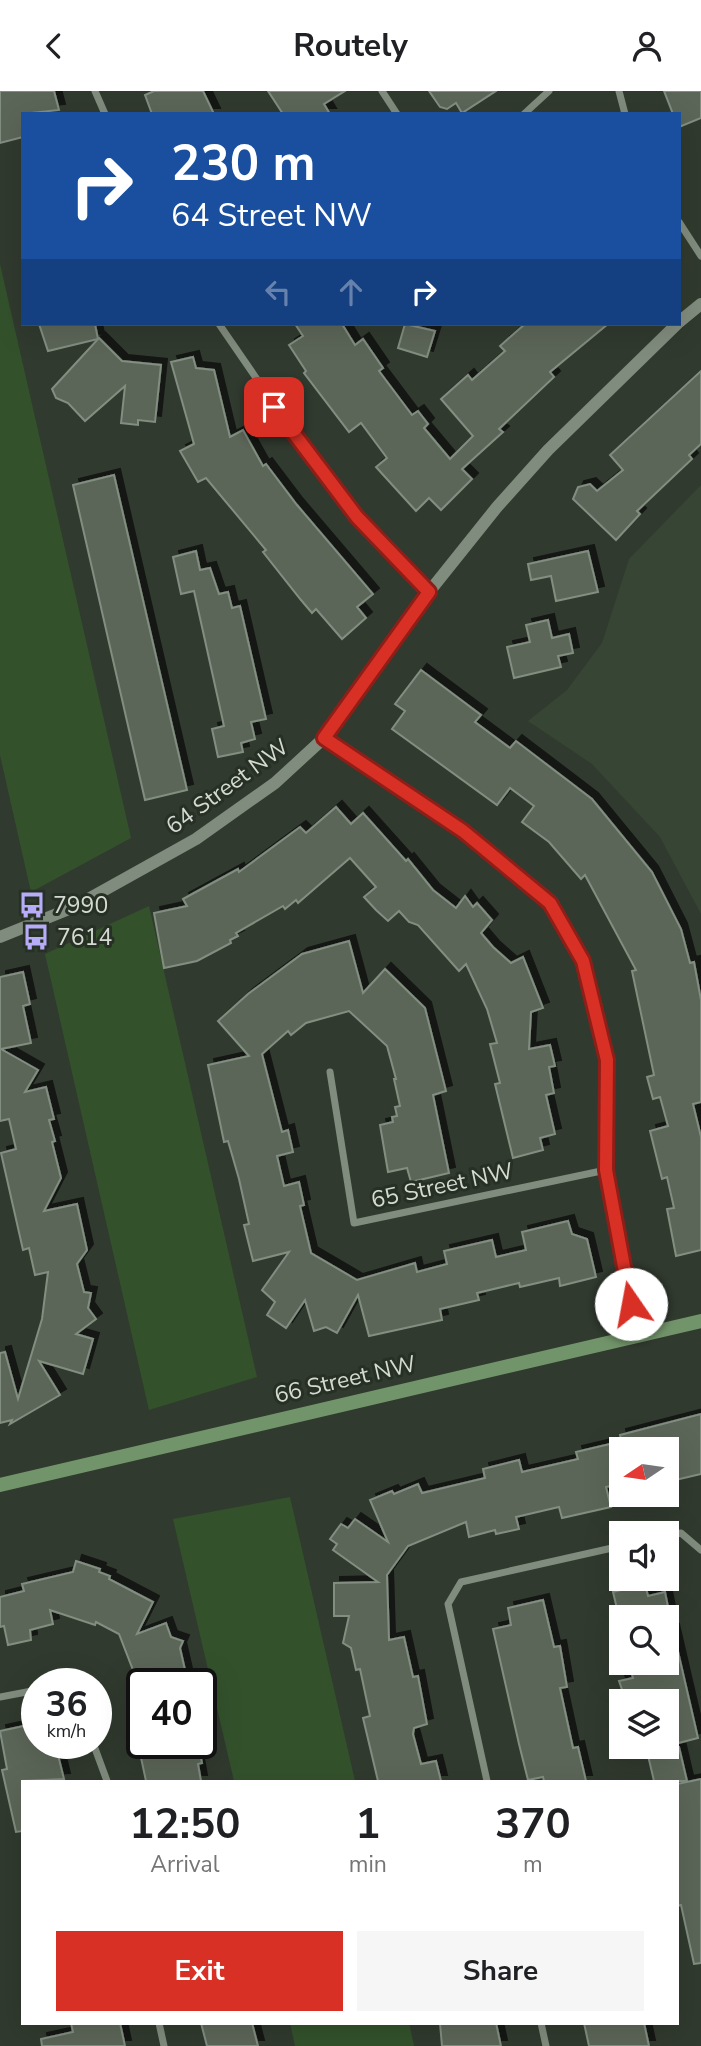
<!DOCTYPE html>
<style>
:root{--surface:#fff;--page:#f6f6f6;--text:#202124;--muted:#757577;--accent:#d93025}
body{margin:0;font-family:"Nunito Sans",sans-serif;background:var(--page);color:var(--text);height:100vh;display:flex;flex-direction:column;font-size:26px;white-space:nowrap}
*{box-sizing:border-box;margin:0}
p{font-size:23px;color:var(--muted)}
.icon{flex:none;width:38px;height:38px;fill:none;stroke:currentColor;stroke-width:2;stroke-linecap:round;stroke-linejoin:round}
.map{position:relative;flex:1;overflow:hidden}
.drawer{position:absolute;left:21px;top:1689px;width:658px;height:245px;display:flex;flex-direction:column;background:var(--surface);border-radius:0px;box-shadow:0 7px 28px #0002}
.drawer>*{flex:none}
.hud{position:absolute;left:21px;top:21px;width:660px;height:214px;border-radius:0px;box-shadow:0 7px 28px #0002;background:#1a4fa0;color:#fff;overflow:hidden}
.needle{width:46px;rotate:257deg}
.tools{position:absolute;left:609px;top:1346px;display:grid;gap:14px}
.tools a{display:grid;place-items:center;width:70px;height:70px;border-radius:0px;background:var(--surface);box-shadow:0 7px 28px #0002;font-size:35px}
.speed{position:absolute;left:21px;top:1577px;display:flex;gap:14px;font-size:35px;font-weight:700;text-align:center}
.speed>*{display:grid;place-content:center;width:91px;height:91px;border-radius:50%;background:var(--surface);box-shadow:0 7px 28px #0002;line-height:1}
.speed small{font-size:18px;font-weight:400}
.speed .limit{border:4px solid #111;border-radius:10px;background:#fff;color:#111}
.pin{position:absolute;display:grid;place-items:center;width:60px;height:60px;color:#fff;margin:-30px;border-radius:14px;box-shadow:0 4px 10px #0006}
.me{position:absolute;width:77px;margin:-38px;rotate:348deg;stroke-linejoin:round;filter:drop-shadow(0 0 5px #0008)}
.turn{display:flex;align-items:center;gap:24px;height:147px;padding:0 35px;font-size:32px}
.turn .icon{width:91px;height:91px;stroke-width:2.5}
.turn b{display:block;font-size:49px;line-height:60px}
.lanes{display:flex;align-items:center;height:66px;padding:0 35px;background:#0003;justify-content:center;gap:35px;direction:ltr}
.lanes .off{opacity:.35}
.eta{display:flex;justify-content:space-evenly;align-items:center;height:119px;text-align:center}
.eta b{font-size:42px;font-weight:700;line-height:49px}
.primary-button{display:flex;gap:14px;margin-top:auto;padding:14px 35px}
.primary-button a{flex:1;height:80px;border-radius:0px;background:var(--accent);color:#fff;font-size:28px;font-weight:700;line-height:80px;text-align:center}
.primary-button a+a{background:var(--page);color:var(--text)}
header{display:flex;justify-content:space-between;align-items:center;height:91px;padding:0 35px;background:var(--surface);font-size:32px;font-weight:700}
.map>svg:first-child{display:block}
</style>
<header><svg class="icon" aria-label="back" viewBox="0 0 24 24"><path d="M15 5l-7 7 7 7"/></svg>Routely<svg class="icon" aria-label="person" viewBox="0 0 24 24"><circle cx="12" cy="8" r="4"/><path d="M4 21q1-7 8-7t8 7"/></svg></header>
<div class="map">
<svg width="701" height="1955" viewBox="0 0 701 1955">
<defs>
<filter id="shadow"><feDropShadow dx="6" dy="-6" stdDeviation="0" flood-color="#0009"/></filter>
</defs>
<rect width="100%" height="100%" fill="#313a2f"/>
<path fill="#374534" d="M701,394V823L660,746L592,673L528,630L567,599L602,552L629,468Z"/>
<g fill="#33522c">
<path d="M0,173L131,747L31,801L0,664Z"/>
<path d="M149,815L257,1286L149,1319L45,863Z"/>
<path d="M290,1406L355,1690H234L173,1428Z"/>
<path d="M290,1932H409L414,1955H295Z"/>
</g>
<g fill="#5b6659" stroke="#828e80" stroke-width="2" filter="url(#shadow)">
<path d="M0,0H54L59,19L23,23V46L0,52Z"/>
<path d="M154,0H203L214,23H152L145,4Z"/>
<path d="M268,0H345L324,13L330,23H283Z"/>
<path d="M429,0H496L462,22L456,12L447,18L440,16Z"/>
<path d="M664,0H701V27L679,36V23H673Z"/>
<path d="M39,233H95L98,248L48,260Z"/>
<path d="M295,233H342L355,254L363,248L383,277L379,280L412,324L418,320L428,333L424,337L450,368L473,345L441,308L468,284L472,289L505,260L500,255L525,233H608L550,281L554,286L499,338L503,341L462,378L472,388L441,419L429,407L416,420L376,376L387,367L361,332L349,341L304,282L306,280L289,254L303,245Z"/>
<path d="M405,233L435,240L427,266L398,257Z"/>
<path d="M99,247L122,270L161,274L155,331L138,329V334L121,332L125,295L85,330L68,312L56,307L52,298Z"/>
<path d="M193,266L196,277L214,279L230,346L243,339L263,375L266,373L297,414L373,503L357,516L366,527L342,548L316,518L312,522L301,509L263,461L266,459L206,387L198,391L180,360L194,353L171,271Z"/>
<path d="M701,280V353L689,364L692,368L637,420L640,423L616,449L573,408L578,396L590,393L597,400L623,379L610,364Z"/>
<path d="M114,384L187,699L145,709L73,394Z"/>
<path d="M196,460L200,479L210,477L219,503L228,501L232,517L240,515L266,628L251,631L255,648L241,652L243,661L218,666L212,638L224,635L194,500L181,503L173,466Z"/>
<path d="M588,460L598,501L556,510L551,485L531,489L528,473Z"/>
<path d="M548,529L552,547L569,543L573,562L558,565L561,576L514,587L507,556L530,551L526,534Z"/>
<path d="M421,579L481,624L475,631L510,657L516,650L592,708L652,781L681,838L690,872L694,871L701,909V1011L693,1013L701,1046V1159L676,1165L667,1118L674,1117L667,1086L662,1088L650,1040L668,1035L660,1006L653,1008L647,986L654,984L632,880L636,879L585,784L581,788L549,751L522,731L534,715L510,697L497,714L392,638L405,620L395,613Z"/>
<path d="M336,716L351,733L363,722L406,770L408,768L433,799L456,817L465,805L473,816L477,812L492,829L481,842L493,856L511,872L523,866L543,917L531,921L529,958L550,954L555,975L549,976L554,1002L546,1004L555,1043L540,1047L543,1059L513,1067L495,993L500,992L490,953L497,952L487,918L466,873L459,880L418,834L409,831L399,820L388,830L376,819L364,806L376,796L350,767L298,812L296,809L285,818L283,815L236,842L238,845L230,849L231,852L197,870L164,877L154,822L187,815L183,808L238,778L239,781L300,736L306,742Z"/>
<path d="M349,850L363,902L385,878L425,917L446,1000L433,1004L449,1082L411,1091L407,1077L388,1081L380,1034L393,1031L392,1026L397,1025L395,1016L400,1015L394,988H396L387,955L349,920L306,932L291,944L288,940L262,963L282,1041L288,1039L293,1061L277,1065L284,1095L299,1091L304,1114L300,1115L311,1162L357,1189L415,1172L417,1181L447,1173L444,1160L492,1149L496,1166L526,1159L522,1141L568,1130L572,1143L587,1148L596,1186L560,1195L559,1187L520,1196L519,1192L477,1202L479,1209L440,1218L442,1229L369,1245L358,1204L337,1242L326,1236L314,1240L305,1209L286,1237L267,1224L275,1211L262,1199L289,1161L253,1170L244,1134L249,1133L239,1088L228,1050L224,1051L208,974L249,965L218,930L248,903L302,863Z"/>
<path d="M23,881L30,913L23,915L31,952L1,958L38,979L25,1001L46,996L54,1028L49,1029L55,1050L52,1051L61,1087L44,1120L77,1113L87,1159L77,1173L84,1201L91,1202L88,1217L96,1228L76,1243L93,1248L83,1283L39,1270L60,1304L10,1333L12,1329L0,1332V1262L5,1261L18,1308L42,1228L48,1181L35,1184L29,1157L23,1159L1,1062L16,1058L9,1028L0,1030V886Z"/>
<path d="M701,1323V1383L667,1391V1358H623L620,1344Z"/>
<path d="M610,1353L619,1393L606,1396L611,1416L562,1427L559,1416L516,1426L519,1438L496,1443L495,1439L469,1446L466,1431L408,1455L387,1484L389,1549L404,1546L413,1586L418,1585L427,1633L414,1637L413,1643L421,1673L436,1670L441,1690H378L363,1627L370,1625L360,1578L356,1579L351,1557L343,1552L349,1525H334V1492L378,1491L333,1459L337,1453L330,1448L341,1433L348,1437L355,1428L388,1451L370,1409L392,1400L394,1403L418,1393L422,1402L485,1387L483,1378L519,1369L522,1381L578,1368L576,1361Z"/>
<path d="M76,1470L100,1478L99,1481L110,1485L109,1488L153,1511L137,1543L166,1532L171,1546L183,1550L180,1557L188,1592H138L119,1543L96,1531L95,1534L50,1519L53,1533L30,1539L31,1549L8,1554L4,1535L0,1536V1506L24,1500L22,1493L73,1481Z"/>
<path d="M645,1493L648,1505L665,1501L670,1526H619L613,1501Z"/>
<path d="M543,1509L554,1556L560,1555L567,1596L560,1597L573,1657L578,1656L586,1690H544L543,1686L528,1689L519,1653L493,1538L511,1534L508,1517Z"/>
<path d="M673,1539L698,1647L667,1655V1610H626L619,1590L633,1587L629,1572H667V1540Z"/>
<path d="M33,1633L37,1652H55L64,1688L23,1690V1740L16,1741L2,1679L7,1678L0,1640Z"/>
<path d="M142,1652H198L202,1672L198,1673L201,1690H146L140,1662L144,1661Z"/>
<path d="M646,1656H679L687,1690H654Z"/>
<path d="M701,1688V1872L694,1873L681,1814L677,1815V1693Z"/>
<path d="M71,1932H120L125,1955H42L41,1948L73,1941Z"/>
<path d="M201,1932H252L258,1955H207Z"/>
<path d="M440,1932H496L501,1955H442Z"/>
<path d="M584,1932H644L649,1955H589Z"/>
</g>
<g fill="none" stroke-linecap="round" stroke-linejoin="round">
<g stroke="#808c7e" stroke-width="7">
<path d="M95,0L105,23"/>
<path d="M382,0L397,23"/>
<path d="M619,0L625,23"/>
<path d="M524,23L549,0"/>
<path d="M679,131L701,165"/>
<path d="M219,233L312,368L357,426L429,501"/>
<path d="M330,981L354,1132L606,1079"/>
<path d="M667,1445L681,1442L701,1459"/>
<path d="M0,1606L37,1599"/>
<path d="M93,1652L107,1690"/>
<path d="M487,1690L448,1513L461,1491L621,1455"/>
<path d="M159,1932L164,1955"/>
<path d="M541,1932L546,1955"/>
</g>
<g stroke="#808c7e" stroke-width="12">
<path d="M679,231L701,213"/>
<path d="M324,647L463,740L550,812L583,870L607,969L606,1079L639,1245"/>
<path d="M0,846L74,816L196,748L275,692L324,647L429,501L497,416L548,359L677,233"/>
</g>
<path stroke="#72946a" stroke-width="14" d="M0,1394L701,1230"/>
</g>
<g fill="none" stroke-linecap="round" stroke-linejoin="round">
<g stroke="#8d1f18" stroke-width="18">
<path id="route" d="M274,316L357,426L429,501L324,647L463,740L550,812L583,870L607,969L606,1079L631,1213"/>
</g>
<use href="#route" stroke="#d93025" stroke-width="12"/>
</g>
<defs>
<g id="bus-bare" transform="scale(2.1)"><path d="M-5-6H5V4H4V6H2V4H-2V6H-4V4H-5ZM-3.5-4V0h7V-4ZM-3.5 1.2v1.5H-2V1.2ZM2 1.2v1.5H3.5V1.2Z" fill="#b6acf8" stroke="#273025" stroke-width="2.5" paint-order="stroke"/></g>
</defs>
<g fill-rule="evenodd">
<use href="#bus-bare" x="32" y="814"/>
<use href="#bus-bare" x="36" y="846"/>
</g>
<g text-anchor="middle" stroke-width="6" stroke-linejoin="round" paint-order="stroke">
<g font-size="23" fill="#d4dad2" stroke="#273025">
<text transform="translate(227 695) rotate(-36)" y="8">64 Street NW</text>
<text transform="translate(442 1094) rotate(-12)" y="8">65 Street NW</text>
<text transform="translate(345 1288) rotate(-13)" y="8">66 Street NW</text>
</g>
<g font-size="23" fill="#d4dad2" stroke="#273025" text-anchor="start">
<text x="53" y="822">7990</text>
<text x="57" y="854">7614</text>
</g>
</g>
</svg>
<div class="tools">
<a><svg class="needle" viewBox="-14 -14 28 28"><path d="M0-13l5 13h-10z" fill="#e53935"/><path d="M0 13l5-13h-10z" fill="#757577"/></svg></a>
<a><svg class="icon" aria-label="sound" viewBox="0 0 24 24"><path d="M4 9h4l5-4v14l-5-4H4zM17 9q2 3 0 6"/></svg></a>
<a><svg class="icon" aria-label="search" viewBox="0 0 24 24"><circle cx="10" cy="10" r="6"/><path d="M15 15l6 6"/></svg></a>
<a><svg class="icon" aria-label="layers" viewBox="0 0 24 24"><path d="M12 4l9 5-9 5-9-5zM3 14l9 5 9-5"/></svg></a>
</div>
<div class="speed"><div>36<small>km/h</small></div><div class="limit">40</div></div>
<div class="pin" style="left:274px;top:316px;background:#d93025"><svg class="icon" aria-label="arrive" viewBox="0 0 24 24"><path d="M6 21V4h12l-3 4 3 4H6"/></svg></div>
<svg class="me" style="left:631px;top:1213px" viewBox="-20 -20 40 40"><circle r="19" fill="#fff"/><path d="M0-13L10 11 0 6-10 11z" fill="#d93025"/></svg>
<div class="hud">
<div class="turn"><svg class="icon" aria-label="right" viewBox="0 0 24 24"><path d="M7 20v-9h11M14 6l5 5-5 5"/></svg><div><b>230 m</b>64 Street NW</div></div>
<div class="lanes"><svg class="icon off" aria-label="left" viewBox="0 0 24 24"><path d="M17 20v-9H6M10 6l-5 5 5 5"/></svg><svg class="icon off" aria-label="ahead" viewBox="0 0 24 24"><path d="M12 20V5M6 11l6-6 6 6"/></svg><svg class="icon" aria-label="right" viewBox="0 0 24 24"><path d="M7 20v-9h11M14 6l5 5-5 5"/></svg></div>
</div>
<section class="drawer">
<div class="eta">
<div><b>12:50</b><p>Arrival</p></div>
<div><b>1</b><p>min</p></div>
<div><b>370</b><p>m</p></div>
</div>
<div class="primary-button"><a>Exit</a><a>Share</a></div>
</section>
</div>
